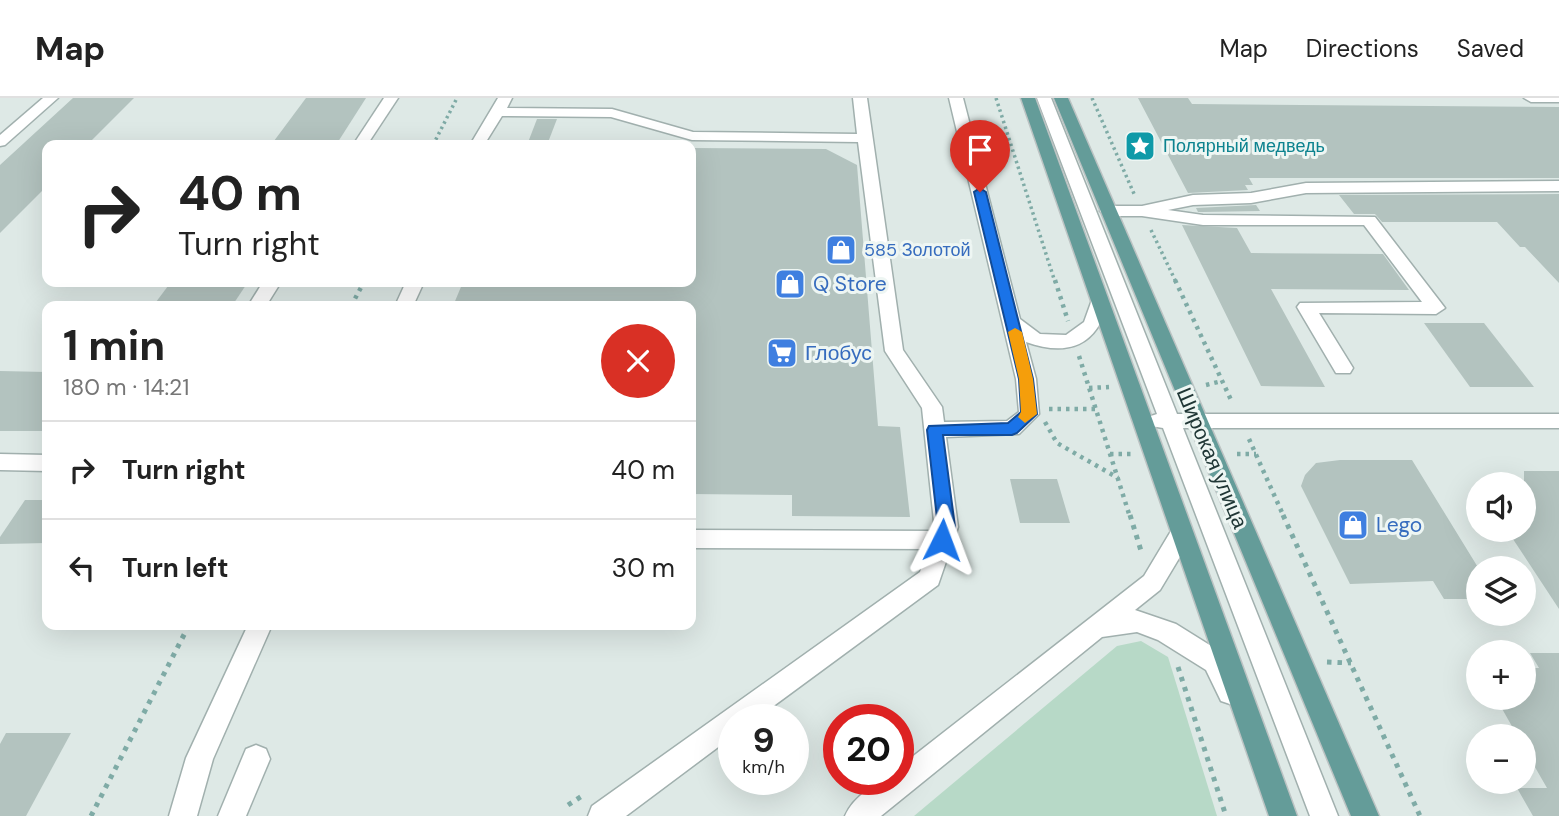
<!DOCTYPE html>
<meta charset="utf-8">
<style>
:root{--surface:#fff;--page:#f6f6f6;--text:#222;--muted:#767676;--line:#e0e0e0}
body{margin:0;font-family:"DM Sans",sans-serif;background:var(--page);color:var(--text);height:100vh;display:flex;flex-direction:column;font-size:26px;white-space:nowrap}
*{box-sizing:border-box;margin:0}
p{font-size:23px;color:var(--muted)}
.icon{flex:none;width:38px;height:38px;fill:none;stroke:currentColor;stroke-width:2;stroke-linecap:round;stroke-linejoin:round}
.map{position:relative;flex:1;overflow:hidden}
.drawer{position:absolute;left:42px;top:203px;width:654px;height:329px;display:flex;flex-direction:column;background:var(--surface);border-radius:14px;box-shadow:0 7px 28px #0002}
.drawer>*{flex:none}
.hud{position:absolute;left:42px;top:42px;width:654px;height:147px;border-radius:14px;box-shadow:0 7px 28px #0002;background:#fff;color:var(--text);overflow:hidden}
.fabs{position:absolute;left:1466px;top:374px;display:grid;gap:14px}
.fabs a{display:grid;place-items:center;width:70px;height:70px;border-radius:50%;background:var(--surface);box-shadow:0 7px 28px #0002;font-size:35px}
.speed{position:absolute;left:718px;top:606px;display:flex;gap:14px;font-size:35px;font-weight:700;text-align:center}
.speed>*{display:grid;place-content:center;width:91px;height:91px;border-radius:50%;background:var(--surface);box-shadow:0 7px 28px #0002;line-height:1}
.speed small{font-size:18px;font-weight:400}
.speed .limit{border:10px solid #d22;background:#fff;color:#111}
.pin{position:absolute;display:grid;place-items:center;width:60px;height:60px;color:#fff;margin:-72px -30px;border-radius:50% 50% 50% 0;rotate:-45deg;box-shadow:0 0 7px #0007}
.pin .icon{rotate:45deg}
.me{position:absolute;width:77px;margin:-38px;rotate:3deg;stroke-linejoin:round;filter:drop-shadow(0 0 5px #0008)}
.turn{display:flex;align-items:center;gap:24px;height:147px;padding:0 21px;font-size:32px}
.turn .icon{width:91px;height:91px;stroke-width:2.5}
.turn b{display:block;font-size:49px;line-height:60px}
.round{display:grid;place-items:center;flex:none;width:74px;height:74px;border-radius:37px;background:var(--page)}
.overview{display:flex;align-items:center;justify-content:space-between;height:119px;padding:0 21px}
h1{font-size:42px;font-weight:700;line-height:52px}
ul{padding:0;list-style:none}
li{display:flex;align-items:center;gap:21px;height:98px;padding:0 21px;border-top:2px solid var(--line)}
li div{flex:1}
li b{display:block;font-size:26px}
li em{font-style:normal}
header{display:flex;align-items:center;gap:42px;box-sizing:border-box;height:98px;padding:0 35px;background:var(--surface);border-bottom:2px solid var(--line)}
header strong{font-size:33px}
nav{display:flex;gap:38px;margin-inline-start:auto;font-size:24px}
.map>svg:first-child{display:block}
</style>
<header>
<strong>Map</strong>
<nav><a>Map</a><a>Directions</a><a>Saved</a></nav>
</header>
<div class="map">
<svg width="1559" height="718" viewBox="0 0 1559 718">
<rect width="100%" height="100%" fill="#dee9e6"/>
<path fill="#b7d9c7" d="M1141,543L1168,559L1217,718H914L1117,548Z"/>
<g fill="#b3c3bf">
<path d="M73,0H134L87,47H47V88L0,135V67Z"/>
<path d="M306,0H366L336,47H271Z"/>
<path d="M1138,0H1188L1192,6L1559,9V80H1249L1253,87H1245L1248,92L1188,95Z"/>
<path d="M537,21H557L547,47H527Z"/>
<path d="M691,50L826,51L857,67L878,328L900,329L910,419L792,418V397L691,396V208H453L463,184H691Z"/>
<path d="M1559,96V185L1525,149H1520L1497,124H1382L1375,116H1354L1339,97Z"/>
<path d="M1256,107L1260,113L1203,114H1198L1196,110Z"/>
<path d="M1182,127L1237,130L1251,155L1383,156L1409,192L1271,191L1325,289L1261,288Z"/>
<path d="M171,184H248L232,208H153Z"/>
<path d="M1424,225H1484L1534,289H1470Z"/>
<path d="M0,273L47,274V333H0Z"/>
<path d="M1340,362H1412L1479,471V501H1444L1433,483L1350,486L1301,388L1305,377L1316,365Z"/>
<path d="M1524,373H1559V511L1507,432H1524Z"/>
<path d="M1010,381H1057L1070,425H1020Z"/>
<path d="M25,402H47V445L0,446V439Z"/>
<path d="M1530,555H1559V718H1533L1517,690H1547L1524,650V639H1518L1496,600H1524V570H1539Z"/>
<path d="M6,635H71L26,718H0V646Z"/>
</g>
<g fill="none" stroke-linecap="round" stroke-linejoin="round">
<g stroke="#a1b0ae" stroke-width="3">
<g id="minor">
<path d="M43,0H58L5,47L0,48V37Z"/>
<path d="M384,0H398L367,47H353Z"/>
<path d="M498,0H512L507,10L612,11L693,34L857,36L853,0H867L903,252L942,309L944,324L1007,323L1019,314L1016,281L949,0H963L1020,221L1040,236L1066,237L1084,224L1093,199H1105L1108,203C1098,248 1068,259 1026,244L1036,281L1039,316L1019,336L946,339L958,429L938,487L756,621H733V638L626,718H588L592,708L920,474L928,451L691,450V432L935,433L922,310L885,253L858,44L692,42L611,19L502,18L484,47H470Z"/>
<path d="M1037,0H1051L1177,316H1559V330H1183L1338,718H1310L1163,330L1151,328L1148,323L1151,318L1157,316Z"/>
<path d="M1524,0H1559V4H1531Z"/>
<path d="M1559,83V93L1306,95L1251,105L1193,107L1168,112L1203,117L1375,119L1445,210L1436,216L1319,215L1353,270L1350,275H1336L1297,209L1300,205L1422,204L1364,127H1203L1142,118H1108L1100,113L1108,108H1142L1193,97L1251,95L1306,85Z"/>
<path d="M263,184H281L266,208H248Z"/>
<path d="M406,184H424L413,208H395Z"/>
<path d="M0,356L47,357V373L0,372Z"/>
<path d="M1182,426L1190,428L1193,435L1190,442L1160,492L1135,512L1176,526L1224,556L1243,594L1239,603L1230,606L1221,603L1206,572L1158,542L1137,534L1102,539L881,718H845C853,699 878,681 898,681V670L1144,478L1174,428Z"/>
<path d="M248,527H272L213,661L197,718H169L186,660Z"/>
<path d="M256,647L266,651L270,661L246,718H218L246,651Z"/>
</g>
</g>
<g stroke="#bcc3c3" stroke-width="3">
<g id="major">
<path d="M1021,0H1035L1297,718H1269Z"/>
<path d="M1054,0H1068L1379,718H1351Z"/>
</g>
</g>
<g stroke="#7faba6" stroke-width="3.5" stroke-dasharray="2.5 3.5" stroke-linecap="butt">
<path d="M996,0L1055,184"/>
<path d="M1092,0L1135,98"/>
<path d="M435,44H462"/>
<path d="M433,47L457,0"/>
<path d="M1151,132L1176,184"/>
</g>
<g stroke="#7faba6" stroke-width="4.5" stroke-dasharray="3.5 5" stroke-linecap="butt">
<path d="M1055,182L1068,223"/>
<path d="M1175,182L1232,304"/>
<path d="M351,208L364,184"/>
<path d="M1079,258L1130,419"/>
<path d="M1206,287L1222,283"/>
<path d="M1089,290L1109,289"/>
<path d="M1049,311H1096"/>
<path d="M1045,324L1057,345L1118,380"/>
<path d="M1249,341L1284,419"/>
<path d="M1110,356H1131"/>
<path d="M1237,356H1256"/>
</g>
<g stroke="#7faba6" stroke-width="5" stroke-dasharray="4.5 6" stroke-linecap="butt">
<path d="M1130,417L1142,456"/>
<path d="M1283,417L1420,718"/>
<path d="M1327,564L1351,565"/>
<path d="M1178,569L1226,718"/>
<path d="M568,707L585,696"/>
<path d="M91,718L189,527"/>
</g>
<use href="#minor" fill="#fff" fill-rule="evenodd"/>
<use href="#major" fill="#649c99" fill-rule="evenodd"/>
</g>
<path fill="#1a73e8" stroke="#114b97" stroke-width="2" d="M980,90L986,94L1033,281L1037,316L1017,335L1012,337H943L955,429L948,447H936L934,442L938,429L927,332L929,328L1008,325L1021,314L1019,281L974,94Z"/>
<path fill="#f59e0b" d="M1015,230L1022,234L1033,281L1037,316L1025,325L1018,319L1021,314L1019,281L1008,234Z"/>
<defs>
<g id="sight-square" transform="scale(1.575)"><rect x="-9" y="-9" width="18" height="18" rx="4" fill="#0f9aa8" stroke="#eef6f3"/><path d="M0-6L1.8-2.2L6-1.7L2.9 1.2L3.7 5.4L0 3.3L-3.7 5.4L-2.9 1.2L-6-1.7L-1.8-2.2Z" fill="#fff"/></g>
<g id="shop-square" transform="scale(1.575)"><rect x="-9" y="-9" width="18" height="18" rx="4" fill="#3f7fe0" stroke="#eef6f3"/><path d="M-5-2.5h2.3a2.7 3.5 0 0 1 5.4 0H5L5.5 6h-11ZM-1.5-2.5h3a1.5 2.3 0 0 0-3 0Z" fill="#fff"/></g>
<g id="supermarket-square" transform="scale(1.575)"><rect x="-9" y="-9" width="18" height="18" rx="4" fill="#3f7fe0" stroke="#eef6f3"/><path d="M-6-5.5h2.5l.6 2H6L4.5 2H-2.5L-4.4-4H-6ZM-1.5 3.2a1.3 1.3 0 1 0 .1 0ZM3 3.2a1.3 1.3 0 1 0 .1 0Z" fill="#fff"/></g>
</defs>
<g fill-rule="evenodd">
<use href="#sight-square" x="1140" y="48"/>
<use href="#shop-square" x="841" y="152"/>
<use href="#shop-square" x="790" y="186"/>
<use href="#supermarket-square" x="782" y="255"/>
<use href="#shop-square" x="1353" y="427"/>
</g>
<g text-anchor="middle" stroke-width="6" stroke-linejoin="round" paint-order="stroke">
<g font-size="18" fill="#0d838f" stroke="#eef6f3" text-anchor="start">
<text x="1163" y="54">Полярный медведь</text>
</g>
<g font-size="18" fill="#366cbe" stroke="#eef6f3" text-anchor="start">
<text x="864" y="158">585 Золотой</text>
</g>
<g font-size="21" fill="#366cbe" stroke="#eef6f3" text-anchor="start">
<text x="813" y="193">Q Store</text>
<text x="805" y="262">Глобус</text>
<text x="1376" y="434">Lego</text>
</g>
<g font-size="21" fill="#203736" stroke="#eef6f3">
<text transform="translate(1212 360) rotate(67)" y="7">Широкая улица</text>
</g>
</g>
</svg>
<div class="fabs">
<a><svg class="icon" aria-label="sound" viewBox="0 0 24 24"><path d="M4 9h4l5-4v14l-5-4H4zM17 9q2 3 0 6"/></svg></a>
<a><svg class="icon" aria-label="layers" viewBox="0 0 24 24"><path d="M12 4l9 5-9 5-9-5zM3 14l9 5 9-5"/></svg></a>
<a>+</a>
<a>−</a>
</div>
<div class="speed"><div>9<small>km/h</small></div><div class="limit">20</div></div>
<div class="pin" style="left:980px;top:94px;background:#d93025"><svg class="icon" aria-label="arrive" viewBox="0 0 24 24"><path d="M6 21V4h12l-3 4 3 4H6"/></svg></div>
<svg class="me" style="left:942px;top:442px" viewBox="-20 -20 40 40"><path d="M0-17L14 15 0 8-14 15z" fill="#1a73e8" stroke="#fff" stroke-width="4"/></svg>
<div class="hud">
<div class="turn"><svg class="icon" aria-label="right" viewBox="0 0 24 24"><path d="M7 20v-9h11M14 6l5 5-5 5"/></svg><div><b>40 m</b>Turn right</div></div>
</div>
<section class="drawer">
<div class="overview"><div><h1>1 min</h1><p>180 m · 14:21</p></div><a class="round" style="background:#d93025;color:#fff"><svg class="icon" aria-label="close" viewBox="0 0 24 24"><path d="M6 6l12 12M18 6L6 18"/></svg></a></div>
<ul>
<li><svg class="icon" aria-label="right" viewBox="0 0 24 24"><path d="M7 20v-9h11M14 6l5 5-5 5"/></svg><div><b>Turn right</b></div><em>40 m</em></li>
<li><svg class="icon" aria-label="left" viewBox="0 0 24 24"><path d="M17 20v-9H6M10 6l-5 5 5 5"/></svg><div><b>Turn left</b></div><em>30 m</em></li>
</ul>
</section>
</div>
